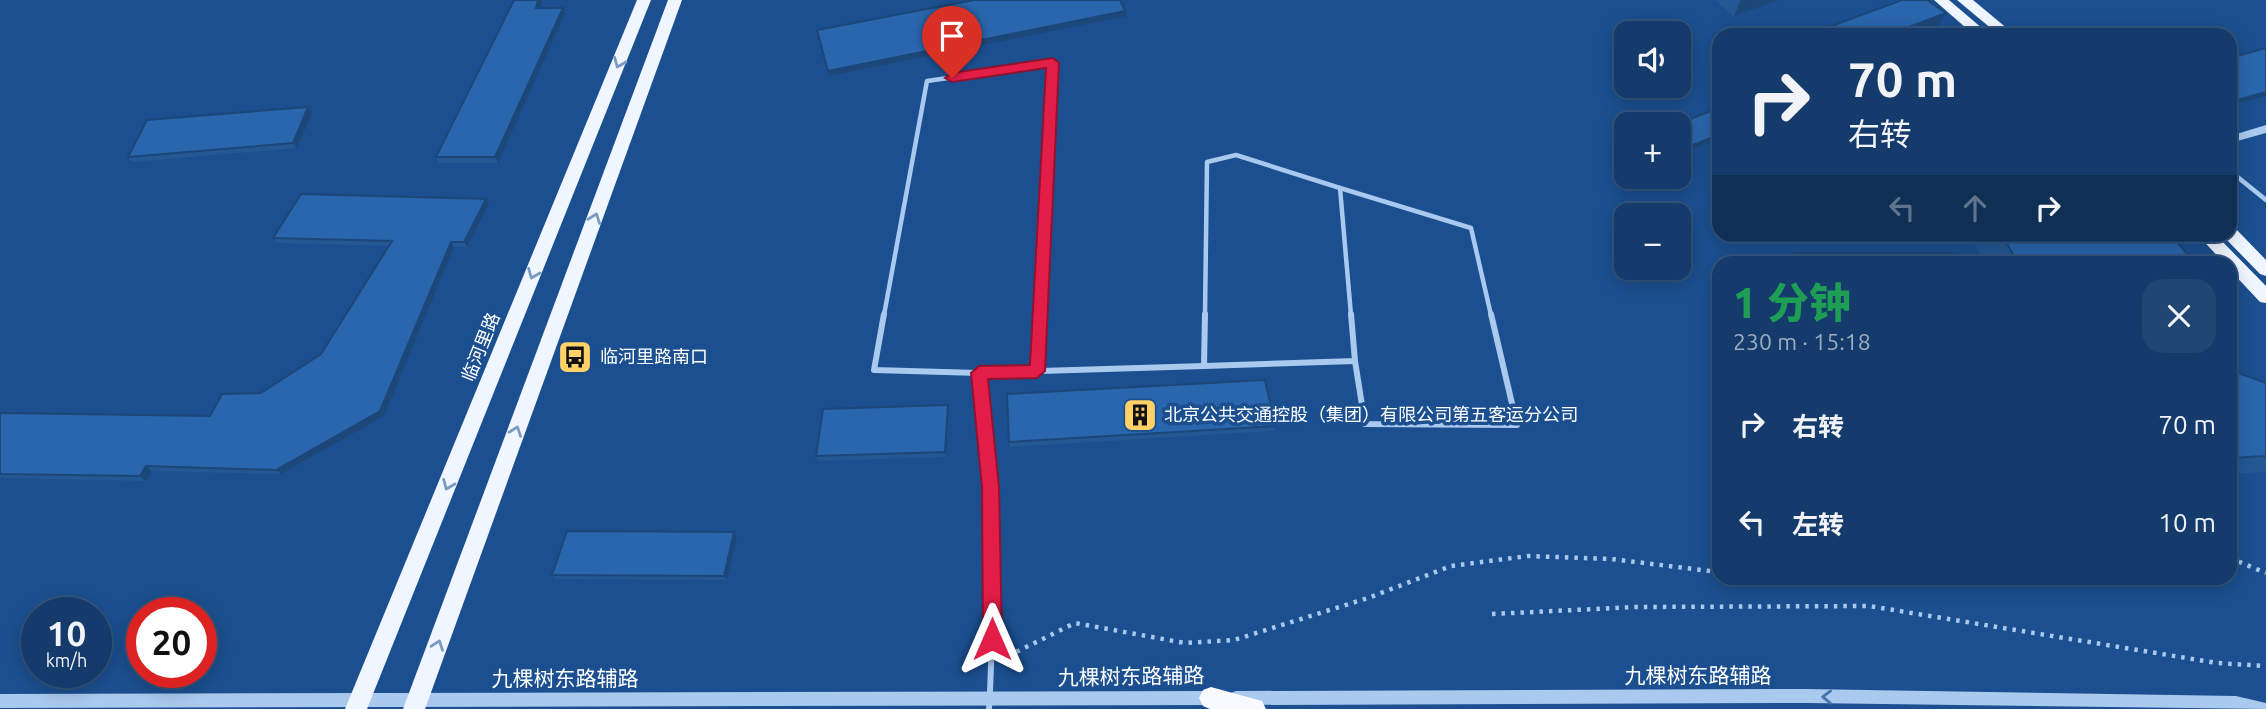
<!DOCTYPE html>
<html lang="zh">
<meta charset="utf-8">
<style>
:root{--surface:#143b6b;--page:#214673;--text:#f1f3f6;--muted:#9dadc1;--line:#33557e}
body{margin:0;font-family:Ubuntu,"Noto Sans SC",sans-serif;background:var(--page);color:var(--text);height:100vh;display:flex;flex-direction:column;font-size:26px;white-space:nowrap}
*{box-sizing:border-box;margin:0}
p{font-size:23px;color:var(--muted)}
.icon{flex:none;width:38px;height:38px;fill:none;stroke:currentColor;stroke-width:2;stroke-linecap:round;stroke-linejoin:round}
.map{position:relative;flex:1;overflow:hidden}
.drawer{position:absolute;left:1712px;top:256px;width:525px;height:329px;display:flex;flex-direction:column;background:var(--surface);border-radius:21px;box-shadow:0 4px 18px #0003,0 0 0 2px var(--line)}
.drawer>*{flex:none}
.banner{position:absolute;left:1712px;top:28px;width:525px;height:214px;border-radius:21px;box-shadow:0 4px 18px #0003,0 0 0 2px var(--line);background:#143b6b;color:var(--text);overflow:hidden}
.tools{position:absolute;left:1614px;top:21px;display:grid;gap:14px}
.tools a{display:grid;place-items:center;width:77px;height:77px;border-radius:14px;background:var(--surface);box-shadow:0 4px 18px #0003,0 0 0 2px var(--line);font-size:35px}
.speed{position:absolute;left:21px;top:597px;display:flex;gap:14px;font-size:35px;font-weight:700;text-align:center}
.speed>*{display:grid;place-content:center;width:91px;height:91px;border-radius:50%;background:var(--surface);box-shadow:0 4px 18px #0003,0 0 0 2px var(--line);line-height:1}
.speed small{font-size:18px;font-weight:400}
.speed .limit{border:10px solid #d22;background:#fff;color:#111}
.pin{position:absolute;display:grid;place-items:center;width:60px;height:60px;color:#fff;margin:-72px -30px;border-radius:50% 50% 50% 0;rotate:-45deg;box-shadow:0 0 7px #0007}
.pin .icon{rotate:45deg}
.me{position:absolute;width:77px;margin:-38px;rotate:0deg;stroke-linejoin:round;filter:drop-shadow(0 0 5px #0008)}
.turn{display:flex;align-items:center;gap:24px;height:147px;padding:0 21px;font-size:32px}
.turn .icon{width:91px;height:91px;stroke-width:2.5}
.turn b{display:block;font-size:49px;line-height:60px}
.lanes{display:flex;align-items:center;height:66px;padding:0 21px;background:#0003;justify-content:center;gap:35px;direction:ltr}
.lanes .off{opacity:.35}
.round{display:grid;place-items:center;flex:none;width:74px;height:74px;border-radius:21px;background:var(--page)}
.headline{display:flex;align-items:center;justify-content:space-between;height:119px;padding:0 21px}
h1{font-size:42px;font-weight:800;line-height:52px;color:#1e9e55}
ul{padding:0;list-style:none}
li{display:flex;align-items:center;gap:21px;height:98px;padding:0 21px}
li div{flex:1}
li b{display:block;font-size:26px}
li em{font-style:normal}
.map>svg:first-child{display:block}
</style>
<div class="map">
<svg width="2266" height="709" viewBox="0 0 2266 709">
<rect width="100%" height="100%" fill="#1b4f8f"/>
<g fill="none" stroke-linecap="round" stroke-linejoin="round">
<g stroke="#a9c9ee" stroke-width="4.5" stroke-dasharray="3.5 6" stroke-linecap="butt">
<path d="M2230,558L2266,573"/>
<path d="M1758,578H1777"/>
<path d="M1492,614L1636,607L1869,606L2217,663L2266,666"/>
<path d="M1008,656L1075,623L1185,643L1234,640L1368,598L1451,566L1528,556L1611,559L1718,572"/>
</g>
<g stroke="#a9c9ee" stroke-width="4.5">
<path d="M2230,171L2266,200"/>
<path d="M1340,188L1471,228L1491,315"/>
<path d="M884,315L927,81L1053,63L1040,315"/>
<path d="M1205,315L1207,162L1236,155L1340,188L1351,315"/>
</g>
<g stroke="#a9c9ee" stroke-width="6">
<path d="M884,314L874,370L979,373"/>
<path d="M1355,361L1365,424L1517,425L1491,314"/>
<path d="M1204,366L1205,314"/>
<path d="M1204,366L1355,361L1351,314"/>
<path d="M1037,371L1040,314"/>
<path d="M989,709C996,596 990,485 979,373L1204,366"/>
</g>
<g fill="#a9c9ee" fill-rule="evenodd">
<path d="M2266,125V133L2230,143V136Z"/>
<path d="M1806,689L2236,696L2266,703V709L1806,703L1236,705L1231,703L1229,698L1231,693L1236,691Z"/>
<path d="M1214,691L1219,693L1221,698L1219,703L1214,705L0,708V694Z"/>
</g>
<g fill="#f0f6ff" fill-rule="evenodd">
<path d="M637,0H651L367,709H345Z"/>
<path d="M668,0H682L425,709H403Z"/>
<path d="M1934,0H1949L1990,35H1974Z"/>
<path d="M1957,0H1973L2015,35H1999Z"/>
<path d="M2230,227L2236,229L2266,260V276L2260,274L2224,237L2223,234H2230Z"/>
<path d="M2197,234H2215L2266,286V303L2260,302L2230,270V262H2223Z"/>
</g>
<path fill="#f8faff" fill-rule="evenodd" d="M1211,687L1262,701L1266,709H1210L1203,706L1199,698L1203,690Z"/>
</g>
<g fill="#245895">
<path d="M514,0H542L540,8L565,14L498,163H439L436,157Z"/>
<path d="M1715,0H1780L1734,16Z"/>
<path d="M312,113L297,148L132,162L128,157Z"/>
<path d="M486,199L489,204L467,247H454L384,416L281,474L152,471L146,481L0,478V413L210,416L261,393L321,354L389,246L278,243L273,238Z"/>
<path d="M1969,234H2170L2194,262H1984Z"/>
<path d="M1795,253L1959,262H1789Z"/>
<path d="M2230,370L2266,383V471L2264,472L2230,474Z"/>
<path d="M948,405L949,410L946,457L818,461L816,456Z"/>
<path d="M1275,426L1274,431L1010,447L1009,442Z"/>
<path d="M734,532L737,537L727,580L556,579L552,575Z"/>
</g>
<g fill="#1d4779">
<path d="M538,0H542L539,14L536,8Z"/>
<path d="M1741,0H1780L1734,16Z"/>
<path d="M563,8L565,14L498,163L495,157Z"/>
<path d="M1125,11L1126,16L829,76L828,71Z"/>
<path d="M1946,13L1932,35H1888Z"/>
<path d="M2266,92V96L2230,106V102Z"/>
<path d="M308,107L312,113L297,148L293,143Z"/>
<path d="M1718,135V139L1678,156V151Z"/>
<path d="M486,199L489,204L467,247L464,242Z"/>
<path d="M451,242L454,247L384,416L281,474L276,470Z"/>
<path d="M948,405L949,410L946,457L945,452Z"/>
<path d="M146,466L152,471L146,481L140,476Z"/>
<path d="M734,532L737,537L727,580L724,576Z"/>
</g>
<g fill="#2a66ad" stroke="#1d4779" stroke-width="2">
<path d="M514,0H538L536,8H563L495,157H436Z"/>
<path d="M974,0H1120L1125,11L828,71L817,30Z"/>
<path d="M1902,0H1927L1946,13L1888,35H1811L1810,34Z"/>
<path d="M2266,48V92L2230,102V58Z"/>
<path d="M308,107L293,143L128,157L147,120Z"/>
<path d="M1718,108V135L1678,151V124Z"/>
<path d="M301,194L486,199L464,242H451L380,411L276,470L146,466L140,476L0,474V413L210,416L222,394L261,393L321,354L392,241L273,238Z"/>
<path d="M2002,234H2170L2194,262H2017Z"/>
<path d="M1795,253H1953L1959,262H1799Z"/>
<path d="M2230,370L2266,383V456L2230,458Z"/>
<path d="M1265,380L1275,426L1009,442L1007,394Z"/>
<path d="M948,405L945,452L816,456L823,409Z"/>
<path d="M567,531L734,532L724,576L552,575Z"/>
</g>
<defs><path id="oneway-chevron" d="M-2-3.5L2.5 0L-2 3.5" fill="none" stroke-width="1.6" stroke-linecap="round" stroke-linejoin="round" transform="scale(1.75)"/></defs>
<g stroke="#7b9ac1">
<use href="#oneway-chevron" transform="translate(619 63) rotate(112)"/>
<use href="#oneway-chevron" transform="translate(595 218) rotate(-70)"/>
<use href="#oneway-chevron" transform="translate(533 274) rotate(112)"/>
<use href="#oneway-chevron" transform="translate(516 431) rotate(-70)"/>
<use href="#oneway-chevron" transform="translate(448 485) rotate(112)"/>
<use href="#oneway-chevron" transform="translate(438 645) rotate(-70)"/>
</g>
<use stroke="#4674ac" href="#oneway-chevron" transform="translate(1827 697) rotate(-179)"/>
<path fill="#e11d48" stroke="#92132f" stroke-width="2" d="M1053,58L1059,63L1045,371L1037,378L988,379L999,487L1002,639L999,645L992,647L986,645L983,639L982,487L971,373L979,366L1030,365L1046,68L952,82L945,78L952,73Z"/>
<defs>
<g id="bus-square" transform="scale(1.75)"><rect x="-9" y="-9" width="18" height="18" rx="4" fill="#ffd166" stroke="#1b4f8f"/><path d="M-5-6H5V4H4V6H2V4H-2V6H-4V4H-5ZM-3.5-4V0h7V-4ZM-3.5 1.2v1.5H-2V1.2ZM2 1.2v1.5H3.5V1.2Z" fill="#111"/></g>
<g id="building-square" transform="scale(1.75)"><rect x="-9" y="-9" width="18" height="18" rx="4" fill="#ffd166" stroke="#1b4f8f"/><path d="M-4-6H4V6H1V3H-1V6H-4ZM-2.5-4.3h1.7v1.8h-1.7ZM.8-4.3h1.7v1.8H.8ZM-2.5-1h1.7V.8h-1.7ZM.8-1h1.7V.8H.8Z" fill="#111"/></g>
</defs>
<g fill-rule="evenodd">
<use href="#bus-square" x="575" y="357"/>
<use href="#building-square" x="1140" y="415"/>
</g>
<g text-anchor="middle" stroke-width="7" stroke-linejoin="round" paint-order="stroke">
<g font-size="18" fill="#fff" stroke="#1b4f8f">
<text transform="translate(481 347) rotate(-68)" y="6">临河里路</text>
</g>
<g font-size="18" fill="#fff" stroke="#1b4f8f" text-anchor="start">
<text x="600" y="363">临河里路南口</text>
<text x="1164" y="421">北京公共交通控股（集团）有限公司第五客运分公司</text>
</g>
<g font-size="21" fill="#fff" stroke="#1b4f8f">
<text x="1698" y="683">九棵树东路辅路</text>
<text transform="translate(1131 677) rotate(-1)" y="7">九棵树东路辅路</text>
<text x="565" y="686">九棵树东路辅路</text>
</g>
</g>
</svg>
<div class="tools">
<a><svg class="icon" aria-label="sound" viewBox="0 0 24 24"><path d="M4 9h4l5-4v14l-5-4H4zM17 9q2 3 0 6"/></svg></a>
<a>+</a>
<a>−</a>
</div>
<div class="speed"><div>10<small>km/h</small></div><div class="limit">20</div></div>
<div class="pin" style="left:952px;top:78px;background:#d93025"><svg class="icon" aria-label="arrive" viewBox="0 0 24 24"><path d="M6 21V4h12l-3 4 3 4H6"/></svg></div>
<svg class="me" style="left:992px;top:639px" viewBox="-20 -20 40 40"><path d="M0-17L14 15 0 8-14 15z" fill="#e11d48" stroke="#fff" stroke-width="4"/></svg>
<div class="banner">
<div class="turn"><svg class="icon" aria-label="right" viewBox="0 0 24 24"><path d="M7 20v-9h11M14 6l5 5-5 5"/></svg><div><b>70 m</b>右转</div></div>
<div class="lanes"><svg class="icon off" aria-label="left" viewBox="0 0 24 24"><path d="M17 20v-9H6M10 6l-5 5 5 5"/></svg><svg class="icon off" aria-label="ahead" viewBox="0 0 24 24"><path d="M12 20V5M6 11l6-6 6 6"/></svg><svg class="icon" aria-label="right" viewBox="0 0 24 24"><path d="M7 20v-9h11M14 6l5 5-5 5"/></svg></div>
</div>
<section class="drawer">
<div class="headline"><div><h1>1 分钟</h1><p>230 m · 15:18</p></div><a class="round"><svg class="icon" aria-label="close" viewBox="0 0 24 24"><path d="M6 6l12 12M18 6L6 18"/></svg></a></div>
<ul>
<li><svg class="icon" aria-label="right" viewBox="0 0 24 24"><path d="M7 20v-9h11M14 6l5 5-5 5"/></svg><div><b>右转</b></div><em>70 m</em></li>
<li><svg class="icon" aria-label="left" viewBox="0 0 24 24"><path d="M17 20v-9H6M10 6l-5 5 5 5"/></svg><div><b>左转</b></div><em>10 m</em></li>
</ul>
</section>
</div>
